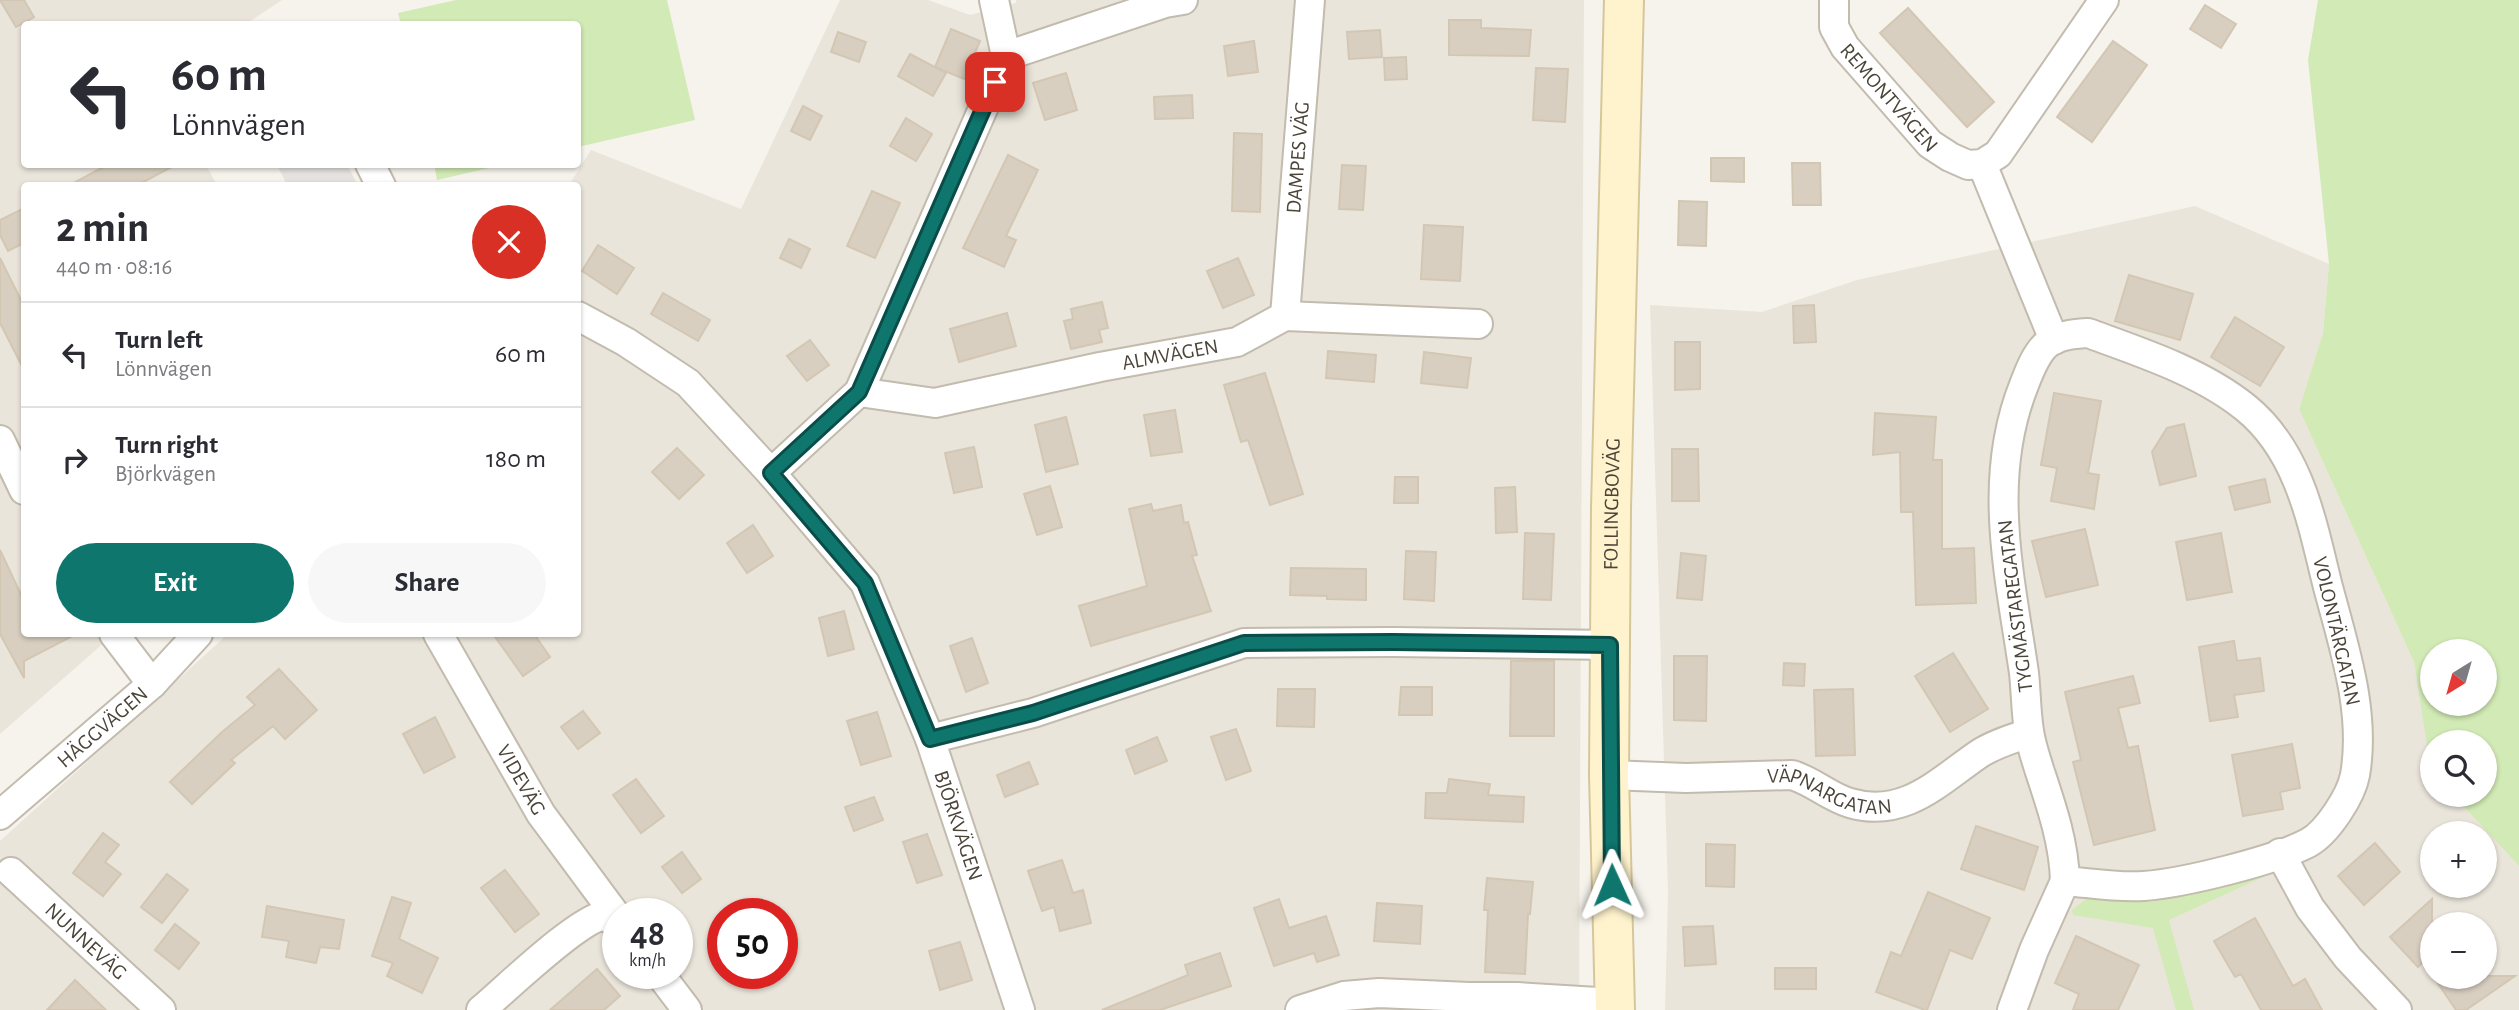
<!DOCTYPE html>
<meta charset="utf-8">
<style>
:root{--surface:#fff;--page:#f7f7f7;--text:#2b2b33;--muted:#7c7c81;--line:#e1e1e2;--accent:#0f766e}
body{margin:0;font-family:"Alegreya Sans",sans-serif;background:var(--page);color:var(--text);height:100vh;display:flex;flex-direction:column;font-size:26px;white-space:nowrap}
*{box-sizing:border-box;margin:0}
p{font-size:23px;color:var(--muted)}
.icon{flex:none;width:38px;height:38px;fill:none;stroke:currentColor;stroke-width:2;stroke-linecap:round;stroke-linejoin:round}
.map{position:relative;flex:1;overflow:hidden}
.drawer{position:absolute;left:21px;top:182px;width:560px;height:455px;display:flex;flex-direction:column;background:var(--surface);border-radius:7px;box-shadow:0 2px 5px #0004}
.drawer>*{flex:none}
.banner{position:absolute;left:21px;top:21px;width:560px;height:147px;border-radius:7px;box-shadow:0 2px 5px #0004;background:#fff;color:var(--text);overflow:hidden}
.needle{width:46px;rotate:217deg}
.tools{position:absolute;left:2420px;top:639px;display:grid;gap:14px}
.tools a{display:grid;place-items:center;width:77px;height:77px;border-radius:50%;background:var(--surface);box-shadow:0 2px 5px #0004;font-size:35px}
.speed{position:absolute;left:602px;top:898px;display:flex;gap:14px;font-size:35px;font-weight:700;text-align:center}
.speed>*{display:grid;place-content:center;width:91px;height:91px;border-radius:50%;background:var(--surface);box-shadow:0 2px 5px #0004;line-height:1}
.speed small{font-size:18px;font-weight:400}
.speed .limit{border:10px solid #d22;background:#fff;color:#111}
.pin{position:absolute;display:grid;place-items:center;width:60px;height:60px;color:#fff;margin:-30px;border-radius:14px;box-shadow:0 4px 10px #0006}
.me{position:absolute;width:77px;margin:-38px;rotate:359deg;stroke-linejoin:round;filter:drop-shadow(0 0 5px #0008)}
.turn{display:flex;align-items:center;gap:24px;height:147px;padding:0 35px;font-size:32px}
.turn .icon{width:91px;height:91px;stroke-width:2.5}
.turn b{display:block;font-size:49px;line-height:60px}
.round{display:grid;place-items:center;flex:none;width:74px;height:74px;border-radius:37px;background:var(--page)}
.summary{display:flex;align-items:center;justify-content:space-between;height:119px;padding:0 35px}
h1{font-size:42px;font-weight:700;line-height:52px}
.button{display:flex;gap:14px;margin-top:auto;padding:14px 35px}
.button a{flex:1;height:80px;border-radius:42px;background:var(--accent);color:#fff;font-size:28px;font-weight:700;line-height:80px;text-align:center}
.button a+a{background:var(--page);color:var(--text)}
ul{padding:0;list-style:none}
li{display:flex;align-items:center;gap:21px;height:105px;padding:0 35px;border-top:2px solid var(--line)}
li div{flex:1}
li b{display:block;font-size:26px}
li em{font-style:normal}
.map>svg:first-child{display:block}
</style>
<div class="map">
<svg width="2519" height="1010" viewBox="0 0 2519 1010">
<rect width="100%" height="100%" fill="#f6f3ec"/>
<g fill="#eae5da" fill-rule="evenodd">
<path d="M0,0H282L246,24H24V164L206,165L217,185L24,186V634H114L0,734Z"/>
<path d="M840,0H928L970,15L1016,3V0H1584L1579,1010H0V841L228,634H578V186L569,185L591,150L741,209ZM618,914H677V973H618ZM723,914H782V973H723Z"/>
<path d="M2195,206L2329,264L2323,333L2299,409L2414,662L2432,772V794L2453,795L2519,866V1010H1665L1668,892L1650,305L1762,312L1857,280ZM2432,833H2485V886H2432ZM2432,924H2485V976H2432Z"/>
</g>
<g fill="#d2eab5" fill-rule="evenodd">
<path d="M456,0H667L695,120L578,147V24H401L398,13Z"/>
<path d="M2318,0H2519V866L2453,795L2485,794V742H2432V772L2431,771L2414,662L2299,409L2323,333L2329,264L2308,60ZM2432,651H2485V704H2432Z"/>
<path d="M434,164H502V165L437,180Z"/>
<path d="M2263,877L2169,920L2194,1010H2176L2153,928L2073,915L2072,910L2089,897L2149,902Z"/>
</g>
<path fill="#e5e3e0" d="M277,165H347L358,185H287Z"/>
<g fill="#d8cfc1" stroke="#d3c7b4" stroke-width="2">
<path d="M0,0H24L34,17L16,27Z"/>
<path d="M2205,5L2236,24L2221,48L2190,29Z"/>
<path d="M1908,8L1994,102L1967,127L1880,33Z"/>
<path d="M1449,20H1481V28L1531,30L1529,56L1449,55Z"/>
<path d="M951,29L980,41L964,79L935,67Z"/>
<path d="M1380,30L1382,57L1349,59L1347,32Z"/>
<path d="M838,32L866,42L859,62L831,52Z"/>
<path d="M1254,41L1258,72L1228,76L1224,46Z"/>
<path d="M2113,41L2147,65L2092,142L2057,117Z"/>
<path d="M910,54L946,73L933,96L898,76Z"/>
<path d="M1406,57L1407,79L1385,80L1384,58Z"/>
<path d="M1536,68L1568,69L1565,122L1533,120Z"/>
<path d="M1066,73L1077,110L1045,120L1033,83Z"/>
<path d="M1192,95L1193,118L1155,119L1154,97Z"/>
<path d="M803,106L822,116L810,140L791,131Z"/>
<path d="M906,118L932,134L916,161L890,146Z"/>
<path d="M1234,133L1262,134L1260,212L1232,211Z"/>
<path d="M1008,155L1038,170L1006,236L1016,240L1004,267L963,248Z"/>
<path d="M1711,158H1744V182L1711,181Z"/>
<path d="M1792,163H1820L1821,205H1793Z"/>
<path d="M109,164H177L136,186H68Z"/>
<path d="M1342,165L1366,166L1363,210L1339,209Z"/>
<path d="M872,191L900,203L875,258L847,246Z"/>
<path d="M1679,201L1707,202L1706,246L1678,245Z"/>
<path d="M24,208V243L8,251L0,235V220Z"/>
<path d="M1424,225L1463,227L1460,281L1421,279Z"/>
<path d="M789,239L810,249L801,268L780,258Z"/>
<path d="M598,245L634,268L617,294L582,271Z"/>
<path d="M0,258L24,306V370L0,323Z"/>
<path d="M1238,258L1254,295L1223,308L1207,271Z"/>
<path d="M2129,275L2193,294L2180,340L2115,321Z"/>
<path d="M663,293L710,320L698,341L651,314Z"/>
<path d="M1102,302L1108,328L1099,330L1102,342L1071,349L1064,321L1073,319L1071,309Z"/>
<path d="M1814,305L1816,342L1794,343L1793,306Z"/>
<path d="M1007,313L1016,346L959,362L950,329Z"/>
<path d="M2235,317L2284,347L2260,386L2211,357Z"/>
<path d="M810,340L829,365L807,381L787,356Z"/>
<path d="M1675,342H1700V389L1675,390Z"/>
<path d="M1328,351L1376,355L1374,382L1326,378Z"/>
<path d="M1424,352L1471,358L1467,388L1421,383Z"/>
<path d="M1265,373L1303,494L1270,505L1248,440L1241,442L1224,385Z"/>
<path d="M2054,393L2101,401L2088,473L2099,475L2094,509L2051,501L2057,468L2041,465Z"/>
<path d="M1175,410L1182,452L1151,456L1144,415Z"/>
<path d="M1875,413L1936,417L1933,460H1942V549L1974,548L1976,603L1916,605L1913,512H1901L1900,452L1873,455Z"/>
<path d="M1066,417L1078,464L1046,472L1035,425Z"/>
<path d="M2184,424L2196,476L2160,485L2152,452L2167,428Z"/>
<path d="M974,447L982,487L954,493L945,453Z"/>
<path d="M677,448L704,475L679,499L652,472Z"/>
<path d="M1672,449H1698L1699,501H1672Z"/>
<path d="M1395,477H1418V503H1394Z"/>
<path d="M2265,479L2270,502L2235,510L2229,487Z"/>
<path d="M1050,486L1062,527L1037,535L1024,494Z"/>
<path d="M1515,487L1517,532L1496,533L1495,488Z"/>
<path d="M1151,504L1153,511L1181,505L1184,523L1188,522L1197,555L1192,556L1211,611L1091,646L1079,606L1147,586L1129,509Z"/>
<path d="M753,525L773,556L747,573L727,543Z"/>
<path d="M2085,529L2098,585L2046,597L2032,541Z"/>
<path d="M1525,533L1554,534L1551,600L1523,599Z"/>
<path d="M2221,533L2232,592L2187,600L2176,542Z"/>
<path d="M0,550L24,601V634H76L24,661V678L0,634Z"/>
<path d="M1406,551L1436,552L1434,601L1404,599Z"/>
<path d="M1681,553L1706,556L1702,600L1677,598Z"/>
<path d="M1291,568L1366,569V600L1327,599V596L1290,595Z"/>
<path d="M844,611L854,649L828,656L819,618Z"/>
<path d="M493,634H534L550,657L523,676Z"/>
<path d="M972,638L988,683L966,692L950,646Z"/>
<path d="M2234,641L2237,661L2260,658L2264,691L2234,695L2238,717L2210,721L2199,647Z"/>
<path d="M1953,653L1988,709L1950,732L1915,676Z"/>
<path d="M1674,656H1707L1706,721L1674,720Z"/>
<path d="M1511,661H1554V736H1510Z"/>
<path d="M1784,663L1805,664L1804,686L1783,685Z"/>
<path d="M279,669L317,710L285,739L273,726L231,760L235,763L192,804L170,782L222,732L255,705L247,697Z"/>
<path d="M2133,676L2140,703L2118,708L2128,748L2138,746L2155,830L2094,845L2073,762L2081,760L2065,692Z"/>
<path d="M1401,687H1432V715H1399Z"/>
<path d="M1278,689H1315L1314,727L1277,726Z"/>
<path d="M1853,689L1855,755L1816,756L1814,690Z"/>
<path d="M583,711L600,733L578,749L561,727Z"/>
<path d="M877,712L891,756L861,765L847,721Z"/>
<path d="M435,717L455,757L424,773L403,734Z"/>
<path d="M1236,729L1251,771L1226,780L1211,737Z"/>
<path d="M1157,737L1167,761L1135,774L1126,750Z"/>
<path d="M2292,744L2300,788L2280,792L2283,809L2243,816L2232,755Z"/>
<path d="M1029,762L1038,784L1005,797L997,775Z"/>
<path d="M636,779L664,816L641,833L613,795Z"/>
<path d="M1449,779L1490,784L1488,795L1524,797L1523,822L1425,818L1426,793H1447Z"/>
<path d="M874,797L883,820L854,831L845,807Z"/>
<path d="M1976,826L2038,847L2024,890L1961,869Z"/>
<path d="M103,833L119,845L105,862L121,874L103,896L73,873Z"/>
<path d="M927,834L942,875L917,883L903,842Z"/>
<path d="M2375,843L2400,872L2364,905L2338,876Z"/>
<path d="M1706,844L1735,845L1734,887L1706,886Z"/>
<path d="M682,852L701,879L682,893L662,867Z"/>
<path d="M1062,860L1073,893L1083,890L1091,923L1060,931L1054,907L1042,911L1028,871Z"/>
<path d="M505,870L539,914L515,932L481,888Z"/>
<path d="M167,874L188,890L162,923L141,907Z"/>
<path d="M1487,878L1533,882L1530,914H1528L1525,974L1485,972L1488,910H1484Z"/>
<path d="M1928,892L1990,918L1972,959L1950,950L1927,1010H1925L1876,992L1891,952L1901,956Z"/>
<path d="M392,897L411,903L399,939L438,958L422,993L387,976L393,963L372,956Z"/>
<path d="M1279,899L1289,928L1326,916L1339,955L1317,962L1314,953L1274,966L1254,908Z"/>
<path d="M2432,899V953L2418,967L2390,937Z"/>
<path d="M1377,903L1422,906L1420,944L1374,941Z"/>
<path d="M267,906L344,920L339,949L320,947L316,963L286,957L289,941L262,937Z"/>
<path d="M2255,918L2293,986L2305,979L2322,1010H2261L2241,974L2235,977L2214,941Z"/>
<path d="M175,924L199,943L179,969L155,950Z"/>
<path d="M1713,926L1716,964L1685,966L1683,927Z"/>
<path d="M2076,936L2139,965L2118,1010H2073L2079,994L2055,983Z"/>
<path d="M960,942L972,980L940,990L929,951Z"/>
<path d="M1220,953L1231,986L1160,1010H1102L1188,975L1185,965Z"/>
<rect x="1775" y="968" width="41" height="21"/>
<path d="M597,969L620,996L604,1010H550Z"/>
<path d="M2433,976H2515L2466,1010H2456Z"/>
<path d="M75,980L106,1010H47Z"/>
</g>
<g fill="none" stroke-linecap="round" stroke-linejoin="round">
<g stroke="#c2bbae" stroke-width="32">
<g id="street">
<path d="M994,0L1006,56"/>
<path id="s1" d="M1834,0V27L1845,47L1930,144L1950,157L1968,165L1982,164L1998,154L2104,0"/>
<path d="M370,164L381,186"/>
<path d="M1982,164L2054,340"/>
<path id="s2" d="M578,316L626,342L688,383L771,473L865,583L930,739L1020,1010"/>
<path id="s3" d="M1285,316L1310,0"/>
<path d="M2088,333C2140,352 2202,372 2246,408C2300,452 2312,523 2328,587C2344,647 2366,712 2355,775C2351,796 2327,833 2308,843C2273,861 2184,883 2144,886C2118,888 2090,883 2065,881C2064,843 2052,808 2040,772C2036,759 2031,745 2029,731C2026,712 2026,692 2024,673C2010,577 1986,480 2024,385C2029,372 2036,353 2047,344C2058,335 2074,334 2088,333Z"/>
<path id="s4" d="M859,392L935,403L1100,367L1237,342L1285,316L1478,324"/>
<path d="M0,440L24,490"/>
<path d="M771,473L859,392L1006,56L1165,3L1183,0"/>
<path d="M114,634L152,684"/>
<path id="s5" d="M438,634L541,814L618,918"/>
<path d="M930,739L1033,713L1244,643L1393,642L1610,645"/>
<path id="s6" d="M1609,775L1686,778L1792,775C1813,781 1829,797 1850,803C1904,819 1938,782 1979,754C1994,744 2012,739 2029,733"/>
<path id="s7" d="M0,815L152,684L198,634"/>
<path d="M2280,853L2310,908L2348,958L2397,1010"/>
<path id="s8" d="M11,872L161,1010"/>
<path d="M659,973L687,1010"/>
<path d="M481,1010C506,989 578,919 605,915L618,925"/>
<path d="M1300,1010L1344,996L1379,993L1469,997H1517L1614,1003"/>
<path d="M2012,1010L2034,950L2065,881"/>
</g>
</g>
<g stroke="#d6c79b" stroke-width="42">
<g id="secondary">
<path id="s9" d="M1615,1010L1609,775L1611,509L1624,0"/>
</g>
</g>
<use href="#street" stroke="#fff" stroke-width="28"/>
<use href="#secondary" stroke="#fff3cd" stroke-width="38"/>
</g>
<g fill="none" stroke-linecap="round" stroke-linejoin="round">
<g stroke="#0a4d48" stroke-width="18">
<path id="route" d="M995,82L859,392L771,473L865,583L930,739L1033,713L1244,643L1393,642L1610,645L1612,885"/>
</g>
<use href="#route" stroke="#0f766e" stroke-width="12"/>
</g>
<g text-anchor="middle" stroke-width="7" stroke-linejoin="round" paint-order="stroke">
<g font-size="21" fill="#4b4439" stroke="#fff">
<text dy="7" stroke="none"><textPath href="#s1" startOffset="117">REMONTVÄGEN</textPath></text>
<text dy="7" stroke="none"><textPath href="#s3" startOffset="159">DAMPES VÄG</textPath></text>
<text dy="7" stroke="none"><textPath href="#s4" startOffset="317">ALMVÄGEN</textPath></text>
<text dy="7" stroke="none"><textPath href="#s9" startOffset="506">FOLLINGBOVÄG</textPath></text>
<text transform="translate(2015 606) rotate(-97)" y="7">TYGMÄSTAREGATAN</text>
<text transform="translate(2337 631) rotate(77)" y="7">VOLONTÄRGATAN</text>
<text dy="7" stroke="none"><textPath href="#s7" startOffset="135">HÄGGVÄGEN</textPath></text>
<text dy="7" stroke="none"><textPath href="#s5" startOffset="168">VIDEVÄG</textPath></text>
<text dy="7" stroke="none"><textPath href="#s6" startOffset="224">VÄPNARGATAN</textPath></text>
<text dy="7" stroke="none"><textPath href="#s2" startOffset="656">BJÖRKVÄGEN</textPath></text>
<text dy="7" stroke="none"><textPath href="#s8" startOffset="102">NUNNEVÄG</textPath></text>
</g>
</g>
</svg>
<div class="tools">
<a><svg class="needle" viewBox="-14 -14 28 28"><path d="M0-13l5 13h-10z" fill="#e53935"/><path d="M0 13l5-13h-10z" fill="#7c7c81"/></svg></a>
<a><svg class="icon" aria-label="search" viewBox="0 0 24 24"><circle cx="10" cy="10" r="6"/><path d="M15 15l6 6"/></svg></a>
<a>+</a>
<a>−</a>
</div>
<div class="speed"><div>48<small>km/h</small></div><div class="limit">50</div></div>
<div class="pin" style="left:995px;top:82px;background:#d93025"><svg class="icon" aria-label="arrive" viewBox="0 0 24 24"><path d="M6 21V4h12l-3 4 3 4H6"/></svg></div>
<svg class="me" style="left:1612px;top:885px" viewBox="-20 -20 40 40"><path d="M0-17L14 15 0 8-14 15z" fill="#0f766e" stroke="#fff" stroke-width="4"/></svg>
<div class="banner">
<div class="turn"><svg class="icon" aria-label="left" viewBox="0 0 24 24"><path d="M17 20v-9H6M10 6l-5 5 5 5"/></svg><div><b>60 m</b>Lönnvägen</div></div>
</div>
<section class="drawer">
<div class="summary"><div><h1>2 min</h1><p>440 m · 08:16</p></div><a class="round" style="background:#d93025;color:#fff"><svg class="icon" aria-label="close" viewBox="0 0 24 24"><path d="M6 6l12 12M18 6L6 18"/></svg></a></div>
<ul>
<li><svg class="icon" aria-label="left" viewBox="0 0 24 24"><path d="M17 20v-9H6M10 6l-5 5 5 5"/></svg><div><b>Turn left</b><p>Lönnvägen</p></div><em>60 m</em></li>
<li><svg class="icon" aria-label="right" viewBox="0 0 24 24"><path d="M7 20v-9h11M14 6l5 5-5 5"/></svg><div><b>Turn right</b><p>Björkvägen</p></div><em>180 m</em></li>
</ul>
<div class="button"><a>Exit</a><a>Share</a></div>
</section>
</div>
